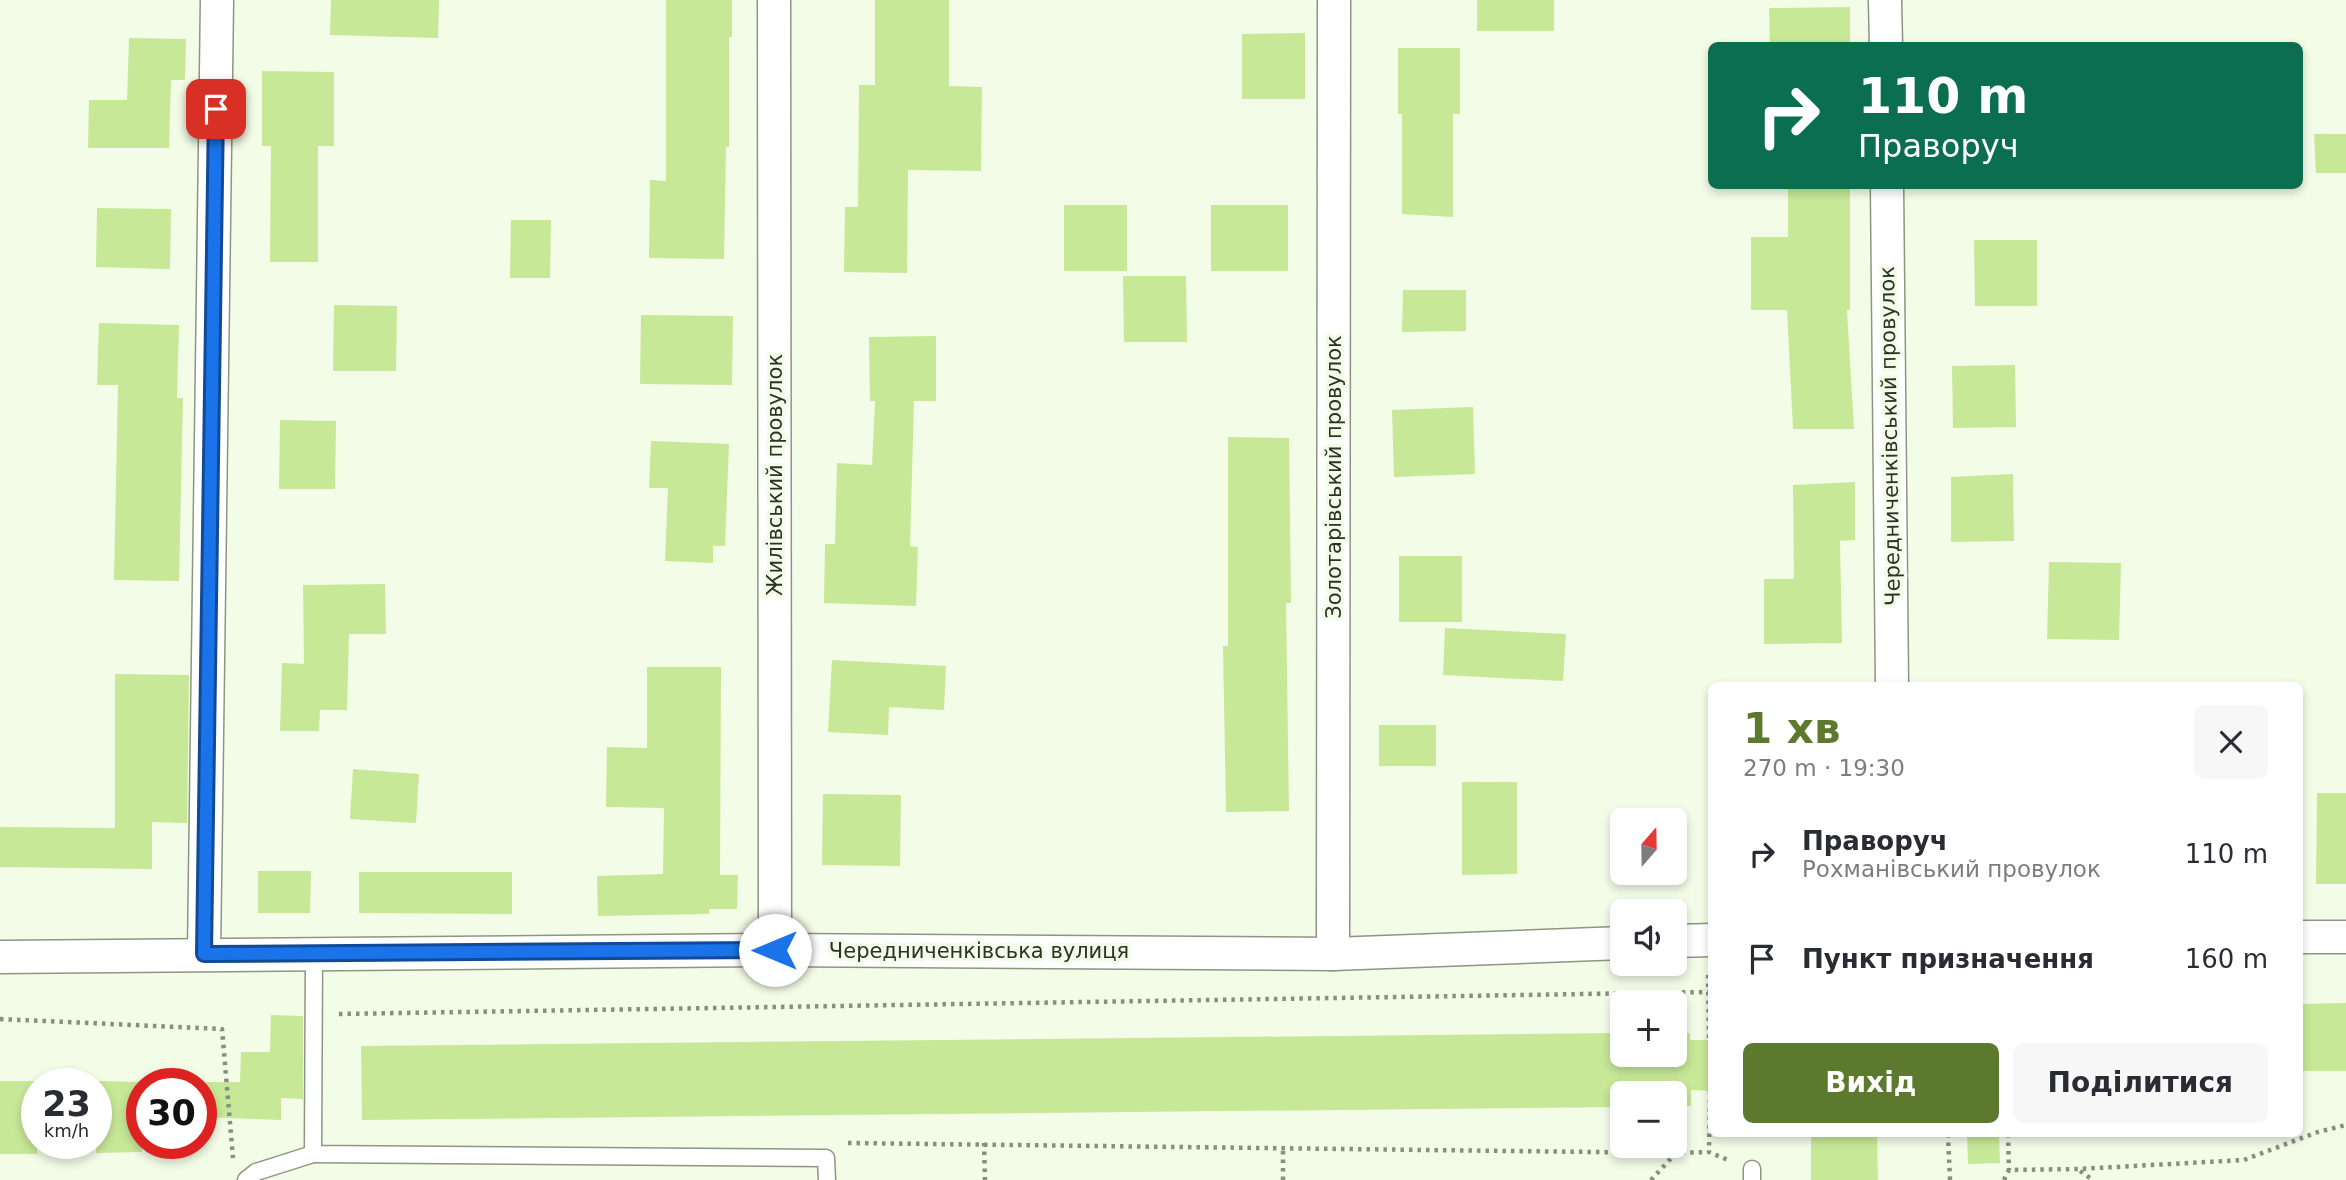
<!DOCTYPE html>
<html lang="uk">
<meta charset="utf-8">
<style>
:root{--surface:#fff;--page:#f7f7f7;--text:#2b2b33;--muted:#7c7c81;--accent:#5d792d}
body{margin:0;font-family:"DejaVu Sans",sans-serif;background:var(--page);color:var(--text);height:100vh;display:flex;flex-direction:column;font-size:26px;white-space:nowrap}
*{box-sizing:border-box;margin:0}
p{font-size:23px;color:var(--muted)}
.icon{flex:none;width:38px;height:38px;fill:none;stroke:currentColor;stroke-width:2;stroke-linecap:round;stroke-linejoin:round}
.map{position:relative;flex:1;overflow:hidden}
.details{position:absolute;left:1708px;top:682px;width:595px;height:455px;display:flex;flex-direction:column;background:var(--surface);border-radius:10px;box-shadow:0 4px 10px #0003}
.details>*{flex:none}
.guide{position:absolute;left:1708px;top:42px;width:595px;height:147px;border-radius:10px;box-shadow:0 4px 10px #0003;background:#0b6e4f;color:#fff;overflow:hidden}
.needle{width:46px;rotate:20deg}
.tools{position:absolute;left:1610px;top:808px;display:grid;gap:14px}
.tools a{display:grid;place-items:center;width:77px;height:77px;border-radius:10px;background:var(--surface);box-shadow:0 4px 10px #0003;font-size:35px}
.speed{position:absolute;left:21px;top:1068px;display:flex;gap:14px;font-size:35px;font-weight:700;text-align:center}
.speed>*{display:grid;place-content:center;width:91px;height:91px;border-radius:50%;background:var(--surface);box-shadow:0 4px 10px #0003;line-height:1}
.speed small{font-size:18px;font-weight:400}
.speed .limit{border:10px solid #d22;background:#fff;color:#111}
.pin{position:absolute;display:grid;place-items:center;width:60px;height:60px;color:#fff;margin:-30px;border-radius:14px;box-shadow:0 4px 10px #0006}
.me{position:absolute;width:77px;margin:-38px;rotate:270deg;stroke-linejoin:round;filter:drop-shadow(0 0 5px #0008)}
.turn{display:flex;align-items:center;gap:24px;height:147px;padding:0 35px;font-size:32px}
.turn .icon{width:91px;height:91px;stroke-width:2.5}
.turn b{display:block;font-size:49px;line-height:60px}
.round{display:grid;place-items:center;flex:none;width:74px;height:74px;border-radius:10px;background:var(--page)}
.headline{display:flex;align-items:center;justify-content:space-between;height:119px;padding:0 35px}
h1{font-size:42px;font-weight:600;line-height:52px;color:var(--accent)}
.button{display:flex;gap:14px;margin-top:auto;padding:14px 35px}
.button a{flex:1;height:80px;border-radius:10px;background:var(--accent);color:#fff;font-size:28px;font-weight:600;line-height:80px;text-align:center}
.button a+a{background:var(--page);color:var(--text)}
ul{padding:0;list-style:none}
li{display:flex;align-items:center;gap:21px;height:105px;padding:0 35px}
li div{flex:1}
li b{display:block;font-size:26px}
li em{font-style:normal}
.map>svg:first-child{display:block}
</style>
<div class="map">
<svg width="2346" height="1180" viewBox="0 0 2346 1180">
<rect width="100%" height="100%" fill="#f3fce7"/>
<g fill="#c7e897">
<path d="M331,0H439L438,38L330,35Z"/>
<path d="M666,0H732V37H729V147H726L724,259L649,258L650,180L666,181Z"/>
<path d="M875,0H949V86L982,87L981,171L908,170L907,273L844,272L845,207H858L859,85H875Z"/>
<rect x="1477" y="0" width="77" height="31"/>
<path d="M1850,7V46H1770L1769,8Z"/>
<path d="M1305,33V99H1242V34Z"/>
<path d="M129,38L186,39L185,80H171L169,148H88L89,100H127Z"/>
<path d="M1398,48H1460V114H1453V217L1402,214V114H1398Z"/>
<path d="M262,71L334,72V146H318V262H270L271,146H262Z"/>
<path d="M2314,134H2346V173H2316Z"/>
<path d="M1788,186H1850V310H1847L1854,429H1793L1787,310H1751V237H1788Z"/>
<rect x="1064" y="205" width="63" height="66"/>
<rect x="1211" y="205" width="77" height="66"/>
<path d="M97,208L171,209L170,269L96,267Z"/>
<path d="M511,220H551L550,278H510Z"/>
<path d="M1974,240H2037V306H1975Z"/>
<path d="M1123,276H1186L1187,342H1124Z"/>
<path d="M1403,290H1466V331L1402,332Z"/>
<path d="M334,305L397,306L396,371H333Z"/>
<path d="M641,315L733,316L732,385L640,384Z"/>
<path d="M99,323L179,325L177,398H183L179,581L114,580L118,385H97Z"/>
<path d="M936,336V401H914L910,546L918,547L916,606L824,603L825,544H835L837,463L872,465L875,401H870L869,337Z"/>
<path d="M2015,365L2016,427L1953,428L1952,366Z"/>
<path d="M1473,407L1475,474L1394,477L1392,410Z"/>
<path d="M280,420L336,421L335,489H279Z"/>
<path d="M1228,437L1289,438L1291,603H1286L1289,811L1226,812L1223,646H1228Z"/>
<path d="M651,441L729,444L725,546H713V563L665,561L668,488H649Z"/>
<path d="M2013,474L2014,541L1951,542V477Z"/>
<path d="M1855,482V540L1840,541L1842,643L1764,644V579H1794L1793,485Z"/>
<rect x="1399" y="556" width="63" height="66"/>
<path d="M2049,562L2121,563L2119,640L2047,639Z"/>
<path d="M385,584L386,634H349L347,710H320L319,731H280L282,663L304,664L303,585Z"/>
<path d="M1445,628L1566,634L1563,681L1443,675Z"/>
<path d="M832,660L946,666L944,710L889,707L888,735L828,732Z"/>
<path d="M647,667H721L720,875H738L737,909H709V914L598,916L597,876L663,874L664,808L606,807L607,747L647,748Z"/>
<path d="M115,674L189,675L187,823L152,822V869L0,867V827L115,828Z"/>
<rect x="1379" y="725" width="57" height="41"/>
<path d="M353,769L419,774L416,823L350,819Z"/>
<path d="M1462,782H1517V874L1462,875Z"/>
<path d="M2317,793H2346V884H2316Z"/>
<path d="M823,794L901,795L900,866L822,865Z"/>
<path d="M258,871H311L310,913H258Z"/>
<path d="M359,872H512V914L359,913Z"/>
<path d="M2346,1003V1071H2300V1004Z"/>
<path d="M271,1015L303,1016V1099L281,1098V1120L201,1117V1082H240L241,1052H270Z"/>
<path d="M1622,1033V1055H1675V1033H1690V1040H1712V1091L1691,1090V1106H1675V1094H1622V1107L362,1120L361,1046Z"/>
<rect x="0" y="1081" width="37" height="73"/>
<path d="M96,1081L142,1082V1152L96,1153Z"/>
<path d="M1811,1134H1877L1878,1180H1811Z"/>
<path d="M1967,1134H1999L2000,1163L1968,1164Z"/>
</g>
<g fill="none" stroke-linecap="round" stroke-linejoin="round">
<g stroke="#8d9682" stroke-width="19">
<g id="service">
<path d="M314,953L313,1154L826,1158L827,1180"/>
<path d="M246,1180L256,1172L313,1154"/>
<path d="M1752,1180V1169"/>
</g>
</g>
<g stroke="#8d9682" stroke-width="35">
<g id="minor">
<path d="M774,0L775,950"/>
<path d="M1885,0L1886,46"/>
<path d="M1887,186L1892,686"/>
<path d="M2300,937H2346"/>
<path d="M1675,941L1712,940"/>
<path d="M204,954L217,0"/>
<path d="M1333,954L1334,0"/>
<path d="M0,957L775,950L1333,954L1622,943"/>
</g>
</g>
<g stroke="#888e80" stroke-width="4.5" stroke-dasharray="3.5 5" stroke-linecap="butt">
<path d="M1708,975L1709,1040"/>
<path d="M339,1014L1708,992"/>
<path d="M0,1019L222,1029L233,1158"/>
<path d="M1710,1091L1709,1152L1728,1160"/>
<path d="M1948,1134L1950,1180"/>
<path d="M2008,1134L2009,1170"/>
<path d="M848,1143L1676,1153"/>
<path d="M984,1143L985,1180"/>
<path d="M2080,1171L2093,1180"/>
<path d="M1283,1180V1147"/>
<path d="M1651,1180L1676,1153L1708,1152"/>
<path d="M2004,1180L2009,1170L2078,1169L2244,1160L2318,1132L2346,1125"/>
</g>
<use href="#service" stroke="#fff" stroke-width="16"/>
<use href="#minor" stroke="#fff" stroke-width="32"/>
</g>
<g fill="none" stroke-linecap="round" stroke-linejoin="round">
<g stroke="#114b97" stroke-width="18">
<path id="route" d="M216,109L204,954L775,950"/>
</g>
<use href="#route" stroke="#1a73e8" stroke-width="12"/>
</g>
<g text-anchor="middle" stroke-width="7" stroke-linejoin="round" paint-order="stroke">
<g font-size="21" fill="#2d3129" stroke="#f3fce7">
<text transform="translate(1890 436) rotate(-91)" y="7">Чередниченківський провулок</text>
<text transform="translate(775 475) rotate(-90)" y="7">Жилівський провулок</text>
<text transform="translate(1334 477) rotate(-90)" y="7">Золотарівський провулок</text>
<text x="979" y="958">Чередниченківська вулиця</text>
</g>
</g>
</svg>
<div class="tools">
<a><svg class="needle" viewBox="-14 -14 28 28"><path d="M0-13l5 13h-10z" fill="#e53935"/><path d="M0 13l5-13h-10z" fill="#7c7c81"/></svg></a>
<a><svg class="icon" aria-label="sound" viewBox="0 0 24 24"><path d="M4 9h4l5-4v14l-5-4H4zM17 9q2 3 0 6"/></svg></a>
<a>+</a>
<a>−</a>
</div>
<div class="speed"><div>23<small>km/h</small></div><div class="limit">30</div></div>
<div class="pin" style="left:216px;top:109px;background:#d93025"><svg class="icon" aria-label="arrive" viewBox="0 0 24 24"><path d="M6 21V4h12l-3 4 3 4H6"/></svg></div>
<svg class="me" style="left:775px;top:950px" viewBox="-20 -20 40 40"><circle r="19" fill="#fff"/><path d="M0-13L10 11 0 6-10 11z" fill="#1a73e8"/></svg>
<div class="guide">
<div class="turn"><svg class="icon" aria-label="right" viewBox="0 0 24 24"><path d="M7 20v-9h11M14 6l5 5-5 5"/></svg><div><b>110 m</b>Праворуч</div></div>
</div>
<section class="details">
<div class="headline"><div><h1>1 хв</h1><p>270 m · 19:30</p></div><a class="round"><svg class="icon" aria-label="close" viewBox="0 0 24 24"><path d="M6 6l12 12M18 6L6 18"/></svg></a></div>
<ul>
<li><svg class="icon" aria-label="right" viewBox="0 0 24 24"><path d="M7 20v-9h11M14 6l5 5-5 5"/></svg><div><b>Праворуч</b><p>Рохманівський провулок</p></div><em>110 m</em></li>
<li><svg class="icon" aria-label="arrive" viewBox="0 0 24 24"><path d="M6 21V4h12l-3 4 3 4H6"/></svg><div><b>Пункт призначення</b></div><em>160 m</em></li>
</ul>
<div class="button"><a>Вихід</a><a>Поділитися</a></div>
</section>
</div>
